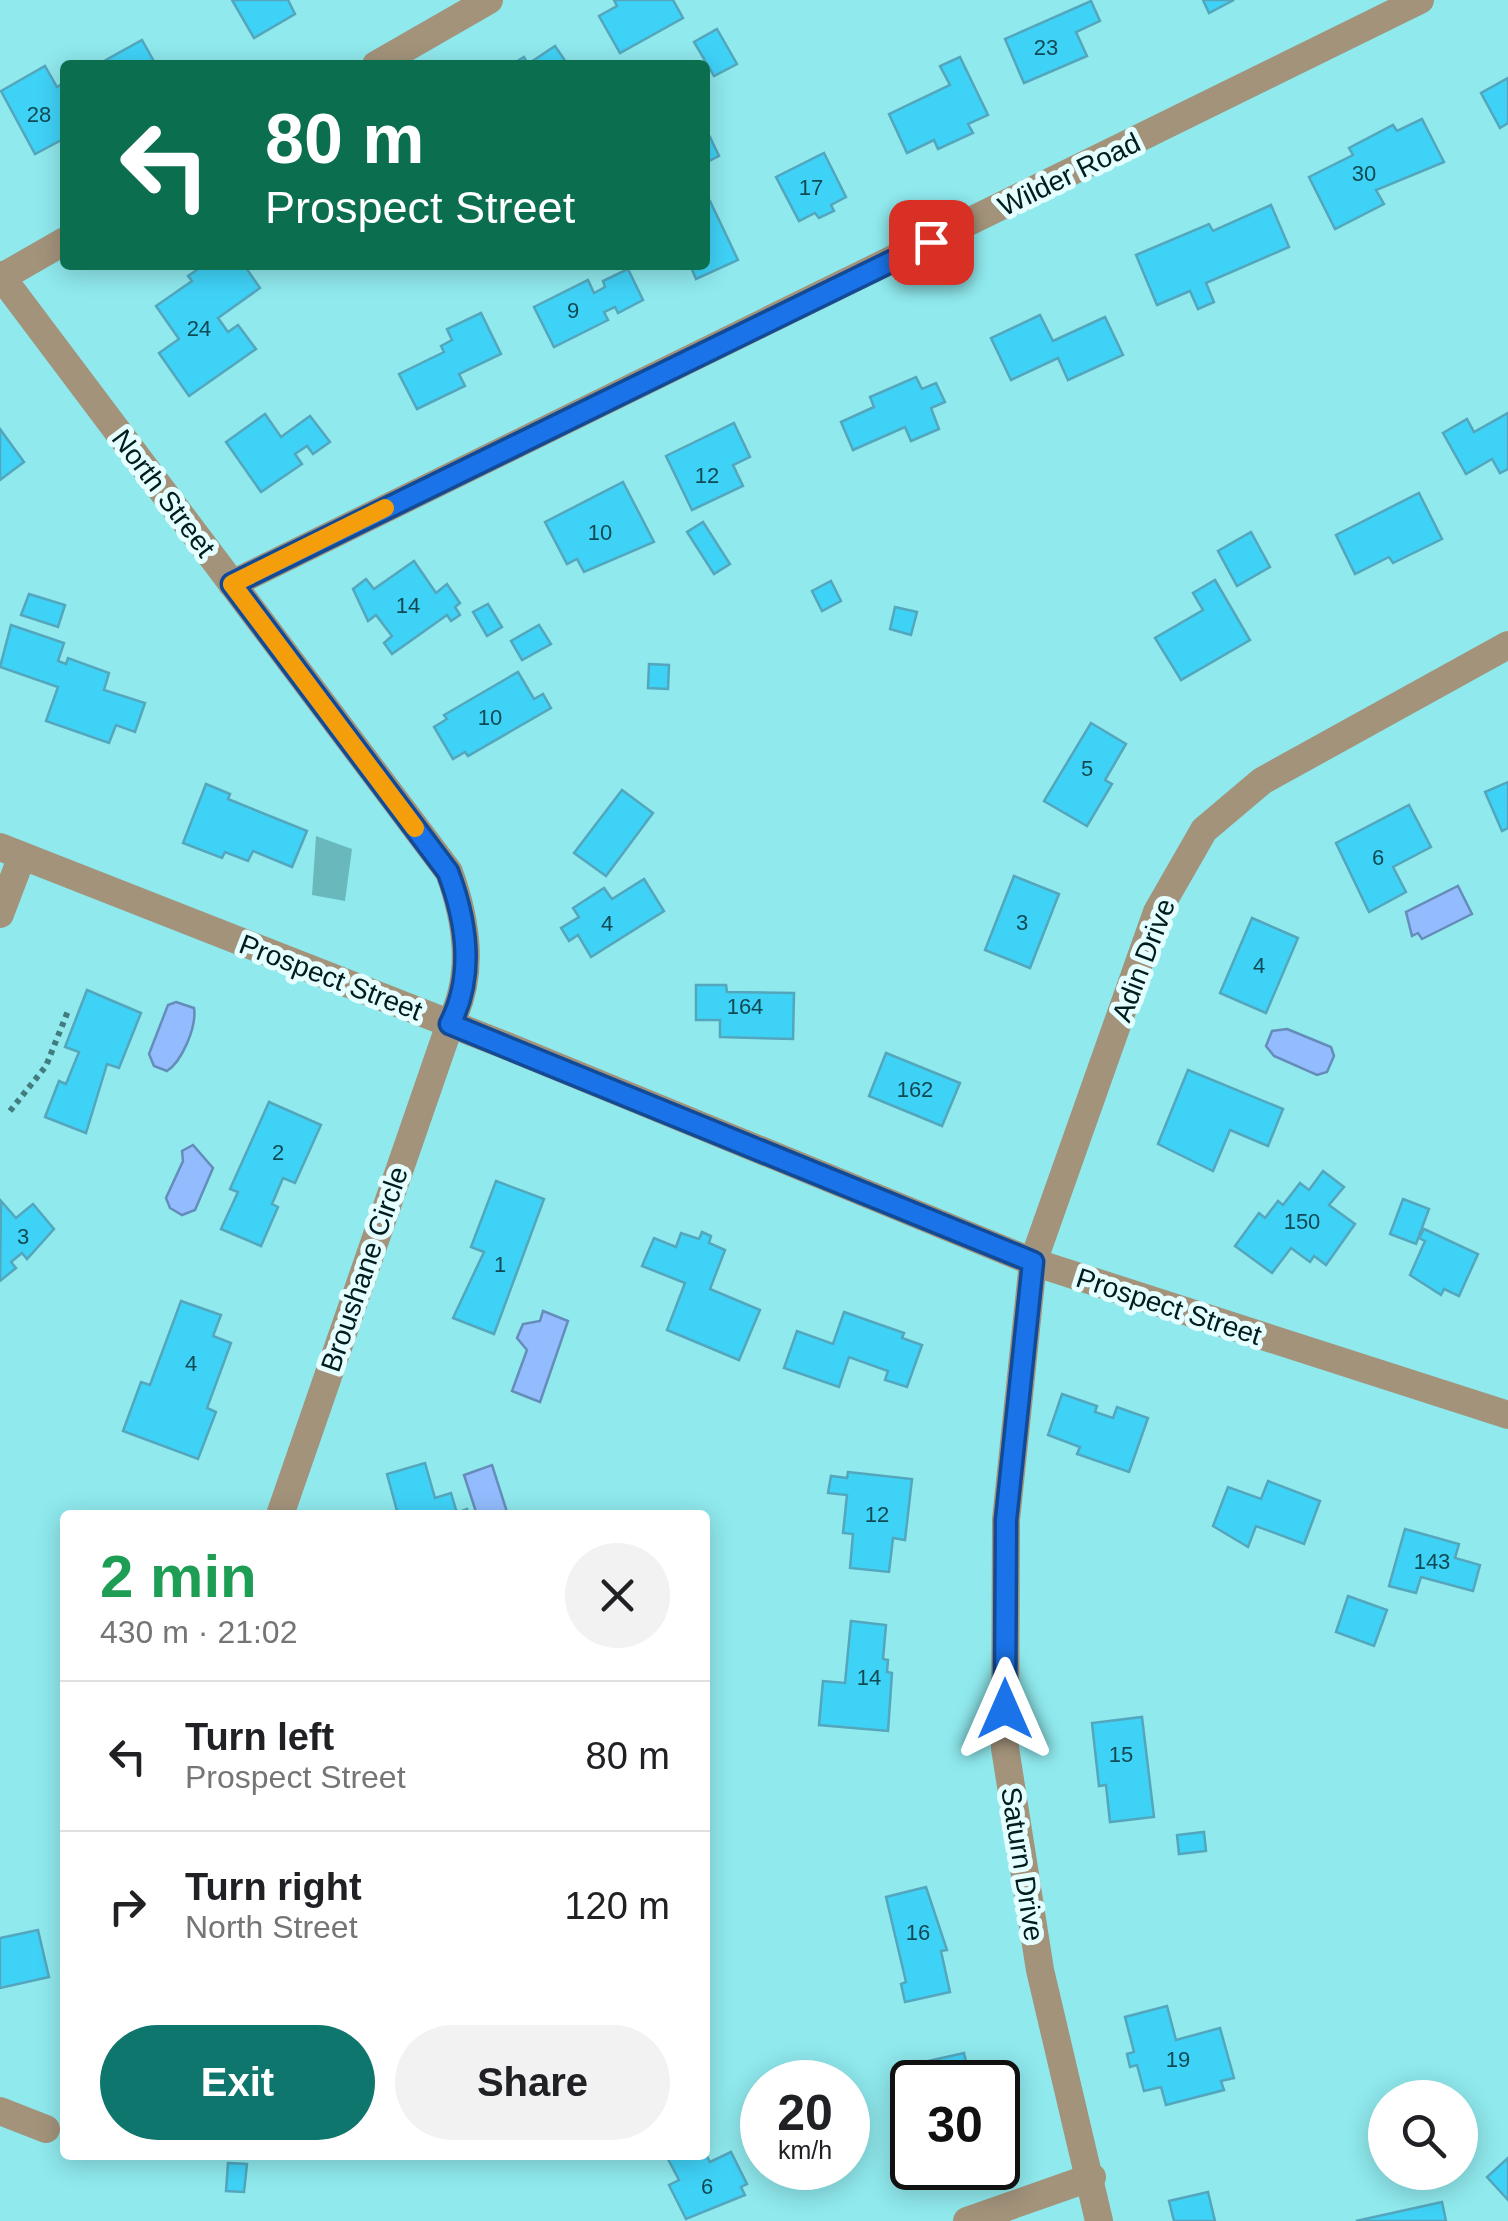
<!DOCTYPE html>
<meta charset="utf-8">
<style>
:root{--surface:#fff;--page:#f2f2f2;--text:#202124;--muted:#757577;--line:#e0e0e0;--accent:#0f766e}
body{margin:0;font-family:Arial,sans-serif;background:var(--page);color:var(--text);height:100vh;display:flex;flex-direction:column;font-size:38px;white-space:nowrap}
*{box-sizing:border-box;margin:0}
p{font-size:32px;color:var(--muted)}
.icon{flex:none;width:55px;height:55px;fill:none;stroke:currentColor;stroke-width:2;stroke-linecap:round;stroke-linejoin:round}
.map{position:relative;flex:1;overflow:hidden}
.sheet{position:absolute;left:60px;top:1510px;width:650px;height:650px;display:flex;flex-direction:column;background:var(--surface);border-radius:10px;box-shadow:0 5px 25px #0003}
.sheet>*{flex:none}
.guide{position:absolute;left:60px;top:60px;width:650px;height:210px;border-radius:10px;box-shadow:0 5px 25px #0003;background:#0b6e4f;color:#fff;overflow:hidden}
.tools{position:absolute;left:1368px;top:2080px;display:grid;gap:20px}
.tools a{display:grid;place-items:center;width:110px;height:110px;border-radius:50%;background:var(--surface);box-shadow:0 5px 25px #0003;font-size:50px}
.speed{position:absolute;left:740px;top:2060px;display:flex;gap:20px;font-size:50px;font-weight:700;text-align:center}
.speed>*{display:grid;place-content:center;width:130px;height:130px;border-radius:50%;background:var(--surface);box-shadow:0 5px 25px #0003;line-height:1}
.speed small{font-size:25px;font-weight:400}
.speed .limit{border:5px solid #111;border-radius:15px;background:#fff;color:#111}
.pin{position:absolute;display:grid;place-items:center;width:85px;height:85px;color:#fff;margin:-42px;border-radius:20px;box-shadow:0 5px 15px #0006}
.me{position:absolute;width:110px;margin:-55px;rotate:0deg;stroke-linejoin:round;filter:drop-shadow(0 0 8px #0008)}
.turn{display:flex;align-items:center;gap:35px;height:210px;padding:0 40px;font-size:45px}
.turn .icon{width:130px;height:130px;stroke-width:2.5}
.turn b{display:block;font-size:70px;line-height:85px}
.round{display:grid;place-items:center;flex:none;width:105px;height:105px;border-radius:52px;background:var(--page)}
.summary{display:flex;align-items:center;justify-content:space-between;height:170px;padding:0 40px}
h1{font-size:60px;font-weight:600;line-height:75px;color:#1e9e55}
.button{display:flex;gap:20px;margin-top:auto;padding:20px 40px}
.button a{flex:1;height:115px;border-radius:60px;background:var(--accent);color:#fff;font-size:40px;font-weight:600;line-height:115px;text-align:center}
.button a+a{background:var(--page);color:var(--text)}
ul{padding:0;list-style:none}
li{display:flex;align-items:center;gap:30px;height:150px;padding:0 40px;border-top:2px solid var(--line)}
li div{flex:1}
li b{display:block;font-size:38px}
li em{font-style:normal}
.map>svg:first-child{display:block}
</style>
<div class="map">
<svg width="1508" height="2221" viewBox="0 0 1508 2221">
<rect width="100%" height="100%" fill="#8fe9ed"/>
<path fill="#69b9bc" d="M316,836L352,849L345,901L312,895Z"/>
<g fill="#92bcfd" stroke="#668cba" stroke-width="2.5">
<path d="M1458,886L1472,914L1422,939L1418,933L1412,936L1406,912Z"/>
<path d="M176,1002L194,1008C197,1028 181,1062 167,1071L154,1066L149,1054L168,1005Z"/>
<path d="M1287,1029L1331,1047L1334,1056L1327,1072L1317,1075L1274,1056L1266,1046L1272,1031Z"/>
<path d="M193,1145L213,1168L195,1210L182,1215L170,1208L166,1198L183,1161L182,1151Z"/>
<path d="M543,1311L568,1321L540,1402L512,1391L527,1350L517,1338L523,1324L540,1321Z"/>
<path d="M492,1465L508,1515H477L464,1475Z"/>
</g>
<g fill="#3fd2f7" stroke="#54a6bd" stroke-width="2.5">
<path d="M232,0H288L295,14L254,38Z"/>
<path d="M614,0H673L683,18L620,53L599,16L617,6Z"/>
<path d="M1203,0H1234L1209,13Z"/>
<path d="M1091,1L1100,21L1076,32L1087,56L1024,83L1005,39Z"/>
<path d="M717,29L737,64L714,76L694,42Z"/>
<path d="M142,40L156,65H97Z"/>
<path d="M555,46L568,65H511L524,57L528,64Z"/>
<path d="M960,57L988,115L968,124L973,133L938,149L934,140L907,153L889,114L950,85L940,66Z"/>
<path d="M45,66L57,87L65,82V138L35,154L1,91Z"/>
<path d="M1508,78V123L1500,128L1481,93Z"/>
<path d="M1422,119L1444,162L1376,190L1384,204L1335,229L1309,177L1353,155L1349,148L1393,125L1397,131Z"/>
<path d="M710,137L719,156L705,163V140Z"/>
<path d="M824,153L846,197L831,205L834,211L819,218L815,213L799,221L776,177Z"/>
<path d="M710,201L738,260L696,279L690,265H705V203Z"/>
<path d="M1271,205L1289,247L1206,283L1214,302L1198,309L1190,291L1157,305L1136,255L1209,224L1213,231Z"/>
<path d="M204,265H244L260,288L218,318L228,332L238,325L256,349L189,396L159,353L179,339L156,306L192,281L188,276Z"/>
<path d="M628,269L643,300L618,313L615,307L604,312L608,320L554,347L534,307L588,280L594,293L605,287L603,281Z"/>
<path d="M481,313L501,354L459,374L465,386L417,409L399,374L444,352L441,346L452,340L447,329Z"/>
<path d="M1040,315L1053,341L1105,317L1123,355L1068,380L1058,358L1011,380L991,338Z"/>
<path d="M916,377L922,389L936,383L945,402L931,408L939,429L911,441L905,427L853,450L841,422L874,407L870,397Z"/>
<path d="M1508,413V469L1500,473L1492,459L1466,474L1443,433L1467,419L1474,432Z"/>
<path d="M265,414L281,437L310,416L330,442L313,454L307,446L295,454L302,464L261,492L226,442Z"/>
<path d="M734,423L750,457L733,465L743,486L692,510L666,456Z"/>
<path d="M0,429L24,462L0,480Z"/>
<path d="M623,482L654,542L584,572L577,559L567,564L545,522Z"/>
<path d="M1419,493L1442,539L1393,563L1389,557L1355,574L1336,535Z"/>
<path d="M703,522L730,564L714,574L687,532Z"/>
<path d="M1251,532L1270,567L1237,586L1218,551Z"/>
<path d="M414,561L436,593L447,584L460,603L455,607L460,615L451,621L447,615L392,654L384,643L392,636L376,615L368,621L353,589L366,579L374,589Z"/>
<path d="M1215,580L1250,640L1181,680L1155,638L1203,610L1193,593Z"/>
<path d="M831,581L841,601L822,611L812,591Z"/>
<path d="M29,594L65,605L58,627L21,615Z"/>
<path d="M488,604L502,627L487,636L473,612Z"/>
<path d="M895,607L917,612L911,635L890,629Z"/>
<path d="M11,625L64,643L58,661L66,664L68,658L109,673L104,690L145,703L135,732L116,725L109,743L46,721L58,687L0,667Z"/>
<path d="M539,625L551,644L522,660L511,641Z"/>
<path d="M649,664L669,665L668,689L648,688Z"/>
<path d="M518,672L534,699L543,694L551,708L468,756L465,752L453,759L434,727L447,719L444,715Z"/>
<path d="M1091,723L1126,744L1105,780L1112,784L1087,826L1044,801Z"/>
<path d="M1508,782V828L1502,831L1485,792Z"/>
<path d="M206,784L230,794L228,799L307,831L292,867L253,851L248,861L225,852L222,858L183,843Z"/>
<path d="M622,790L653,813L606,876L574,853Z"/>
<path d="M1409,805L1431,847L1393,867L1406,892L1369,912L1336,843Z"/>
<path d="M1014,876L1059,894L1030,968L985,950Z"/>
<path d="M644,879L664,911L591,957L578,935L569,941L561,928L579,917L573,908L604,888L612,899Z"/>
<path d="M1252,918L1298,938L1266,1013L1220,993Z"/>
<path d="M696,985H726L727,992L794,993L793,1039L720,1037V1020H696Z"/>
<path d="M87,990L141,1013L119,1068L107,1064L86,1133L45,1117L59,1081L66,1084L79,1052L65,1047Z"/>
<path d="M886,1053L960,1083L942,1126L869,1096Z"/>
<path d="M1188,1070L1283,1109L1268,1146L1230,1130L1213,1171L1158,1144Z"/>
<path d="M269,1102L321,1125L295,1183L283,1178L272,1204L278,1207L261,1246L221,1229L238,1192L230,1189Z"/>
<path d="M1323,1171L1344,1187L1329,1205L1355,1224L1326,1265L1314,1256L1310,1262L1291,1248L1272,1273L1235,1246L1259,1213L1265,1218L1278,1201L1283,1205L1300,1183L1309,1190Z"/>
<path d="M496,1181L544,1199L494,1334L453,1318L484,1252L471,1247Z"/>
<path d="M1403,1199L1429,1209L1416,1244L1390,1234Z"/>
<path d="M1,1201L16,1218L33,1204L54,1229L27,1259L22,1253L11,1262L16,1268L0,1281Z"/>
<path d="M1424,1229L1478,1254L1459,1296L1444,1289L1441,1295L1410,1275L1425,1241L1419,1238Z"/>
<path d="M702,1232L711,1236L709,1243L725,1250L710,1289L760,1310L739,1360L667,1330L685,1283L642,1266L654,1238L676,1247L681,1233L699,1239Z"/>
<path d="M181,1301L221,1315L213,1336L231,1343L207,1408L216,1412L198,1459L123,1431L141,1382L150,1385Z"/>
<path d="M844,1312L904,1333L902,1338L922,1345L907,1387L885,1380L888,1371L849,1357L839,1387L784,1368L797,1331L833,1344Z"/>
<path d="M1062,1394L1097,1406L1095,1412L1113,1418L1117,1407L1148,1418L1129,1472L1077,1454L1080,1447L1048,1435Z"/>
<path d="M425,1463L435,1498L451,1493L457,1513L467,1509L469,1515H391L397,1511L387,1474Z"/>
<path d="M848,1472L912,1479L905,1540L893,1538L889,1572L850,1568L853,1534L843,1533L847,1495L828,1493L831,1476L847,1478Z"/>
<path d="M1268,1481L1320,1501L1304,1544L1256,1526L1248,1547L1213,1526L1228,1487L1261,1499Z"/>
<path d="M1405,1529L1459,1544L1455,1558L1480,1565L1473,1591L1421,1577L1416,1593L1389,1586Z"/>
<path d="M1348,1596L1387,1610L1374,1646L1336,1632Z"/>
<path d="M851,1621L886,1625L883,1659L888,1660L887,1672L892,1673L888,1731L819,1725L823,1681L845,1683Z"/>
<path d="M1142,1717L1154,1817L1110,1822L1106,1785L1099,1786L1092,1723Z"/>
<path d="M1204,1832L1206,1851L1179,1854L1177,1835Z"/>
<path d="M926,1887L947,1950L941,1951L950,1992L905,2002L901,1984L906,1982L886,1897Z"/>
<path d="M38,1930L49,1977L0,1988V1938Z"/>
<path d="M1167,2006L1176,2040L1220,2028L1234,2078L1221,2081L1224,2090L1166,2105L1161,2087L1144,2091L1137,2065L1130,2067L1127,2054L1134,2052L1125,2017Z"/>
<path d="M964,2053L971,2082H929L924,2062Z"/>
<path d="M731,2152L747,2184L741,2187L745,2195L686,2219L669,2185L679,2180L668,2159L705,2153L710,2162Z"/>
<path d="M1508,2158V2200L1487,2177Z"/>
<path d="M228,2163L247,2164L244,2192L226,2191Z"/>
<path d="M1208,2192L1215,2221H1174L1169,2201Z"/>
<path d="M1442,2202L1446,2221H1356Z"/>
</g>
<g fill="none" stroke-linecap="round" stroke-linejoin="round">
<g stroke="#437c7f" stroke-width="6" stroke-dasharray="5 5" stroke-linecap="butt">
<path d="M10,1111L46,1066L68,1011"/>
<path d="M139,1512L140,1515"/>
</g>
<g stroke="#a3937b" stroke-width="28">
<path d="M376,65L489,0"/>
<path d="M2,277L65,241"/>
<path d="M232,584L1420,0"/>
<path d="M0,914L22,856"/>
<path d="M280,1515L450,1024"/>
<path d="M0,2111L46,2129"/>
<path d="M967,2221L1092,2177"/>
<path d="M1099,2221L1040,1970L1005,1748L1006,1520L1033,1262L1157,912L1204,830L1262,781L1508,645"/>
</g>
<g stroke="#a3937b" stroke-width="28">
<path d="M0,275L449,872C467,922 475,975 450,1024"/>
<path d="M0,847L507,1046L1033,1262L1508,1415"/>
</g>
</g>
<g fill="none" stroke-linecap="round" stroke-linejoin="round">
<g stroke="#114b97" stroke-width="25">
<path id="route" d="M931,242L232,584L448,872C467,922 475,975 450,1024L1033,1262L1006,1520L1005,1709"/>
</g>
<use href="#route" stroke="#1a73e8" stroke-width="18"/>
<path stroke="#f59e0b" stroke-width="18" d="M385,508L232,584L415,828"/>
</g>
<g text-anchor="middle" stroke-width="10" stroke-linejoin="round" paint-order="stroke">
<g font-size="22" fill="#104a54">
<text x="1046" y="55">23</text>
<text x="39" y="122">28</text>
<text x="1364" y="181">30</text>
<text x="811" y="195">17</text>
<text x="573" y="318">9</text>
<text x="199" y="336">24</text>
<text x="707" y="483">12</text>
<text x="600" y="540">10</text>
<text x="408" y="613">14</text>
<text x="490" y="725">10</text>
<text x="1087" y="776">5</text>
<text x="1378" y="865">6</text>
<text x="1022" y="930">3</text>
<text x="607" y="931">4</text>
<text x="1259" y="973">4</text>
<text x="745" y="1014">164</text>
<text x="915" y="1097">162</text>
<text x="278" y="1160">2</text>
<text x="1302" y="1229">150</text>
<text x="23" y="1244">3</text>
<text x="500" y="1272">1</text>
<text x="191" y="1371">4</text>
<text x="877" y="1522">12</text>
<text x="1432" y="1569">143</text>
<text x="869" y="1685">14</text>
<text x="1121" y="1762">15</text>
<text x="918" y="1940">16</text>
<text x="1178" y="2067">19</text>
<text x="707" y="2194">6</text>
</g>
<g font-size="28" fill="#001c1d" stroke="#e5feff">
<text transform="translate(1069 174) rotate(-26)" y="10">Wilder Road</text>
<text transform="translate(164 493) rotate(53)" y="10">North Street</text>
<text transform="translate(1143 960) rotate(-69)" y="10">Adin Drive</text>
<text transform="translate(331 977) rotate(21)" y="10">Prospect Street</text>
<text transform="translate(364 1269) rotate(-71)" y="10">Broushane Circle</text>
<text transform="translate(1169 1306) rotate(18)" y="10">Prospect Street</text>
<text transform="translate(1023 1864) rotate(81)" y="10">Saturn Drive</text>
</g>
</g>
</svg>
<div class="tools">
<a><svg class="icon" aria-label="search" viewBox="0 0 24 24"><circle cx="10" cy="10" r="6"/><path d="M15 15l6 6"/></svg></a>
</div>
<div class="speed"><div>20<small>km/h</small></div><div class="limit">30</div></div>
<div class="pin" style="left:931px;top:242px;background:#d93025"><svg class="icon" aria-label="arrive" viewBox="0 0 24 24"><path d="M6 21V4h12l-3 4 3 4H6"/></svg></div>
<svg class="me" style="left:1005px;top:1709px" viewBox="-20 -20 40 40"><path d="M0-17L14 15 0 8-14 15z" fill="#1a73e8" stroke="#fff" stroke-width="4"/></svg>
<div class="guide">
<div class="turn"><svg class="icon" aria-label="left" viewBox="0 0 24 24"><path d="M17 20v-9H6M10 6l-5 5 5 5"/></svg><div><b>80 m</b>Prospect Street</div></div>
</div>
<section class="sheet">
<div class="summary"><div><h1>2 min</h1><p>430 m · 21:02</p></div><a class="round"><svg class="icon" aria-label="close" viewBox="0 0 24 24"><path d="M6 6l12 12M18 6L6 18"/></svg></a></div>
<ul>
<li><svg class="icon" aria-label="left" viewBox="0 0 24 24"><path d="M17 20v-9H6M10 6l-5 5 5 5"/></svg><div><b>Turn left</b><p>Prospect Street</p></div><em>80 m</em></li>
<li><svg class="icon" aria-label="right" viewBox="0 0 24 24"><path d="M7 20v-9h11M14 6l5 5-5 5"/></svg><div><b>Turn right</b><p>North Street</p></div><em>120 m</em></li>
</ul>
<div class="button"><a>Exit</a><a>Share</a></div>
</section>
</div>
